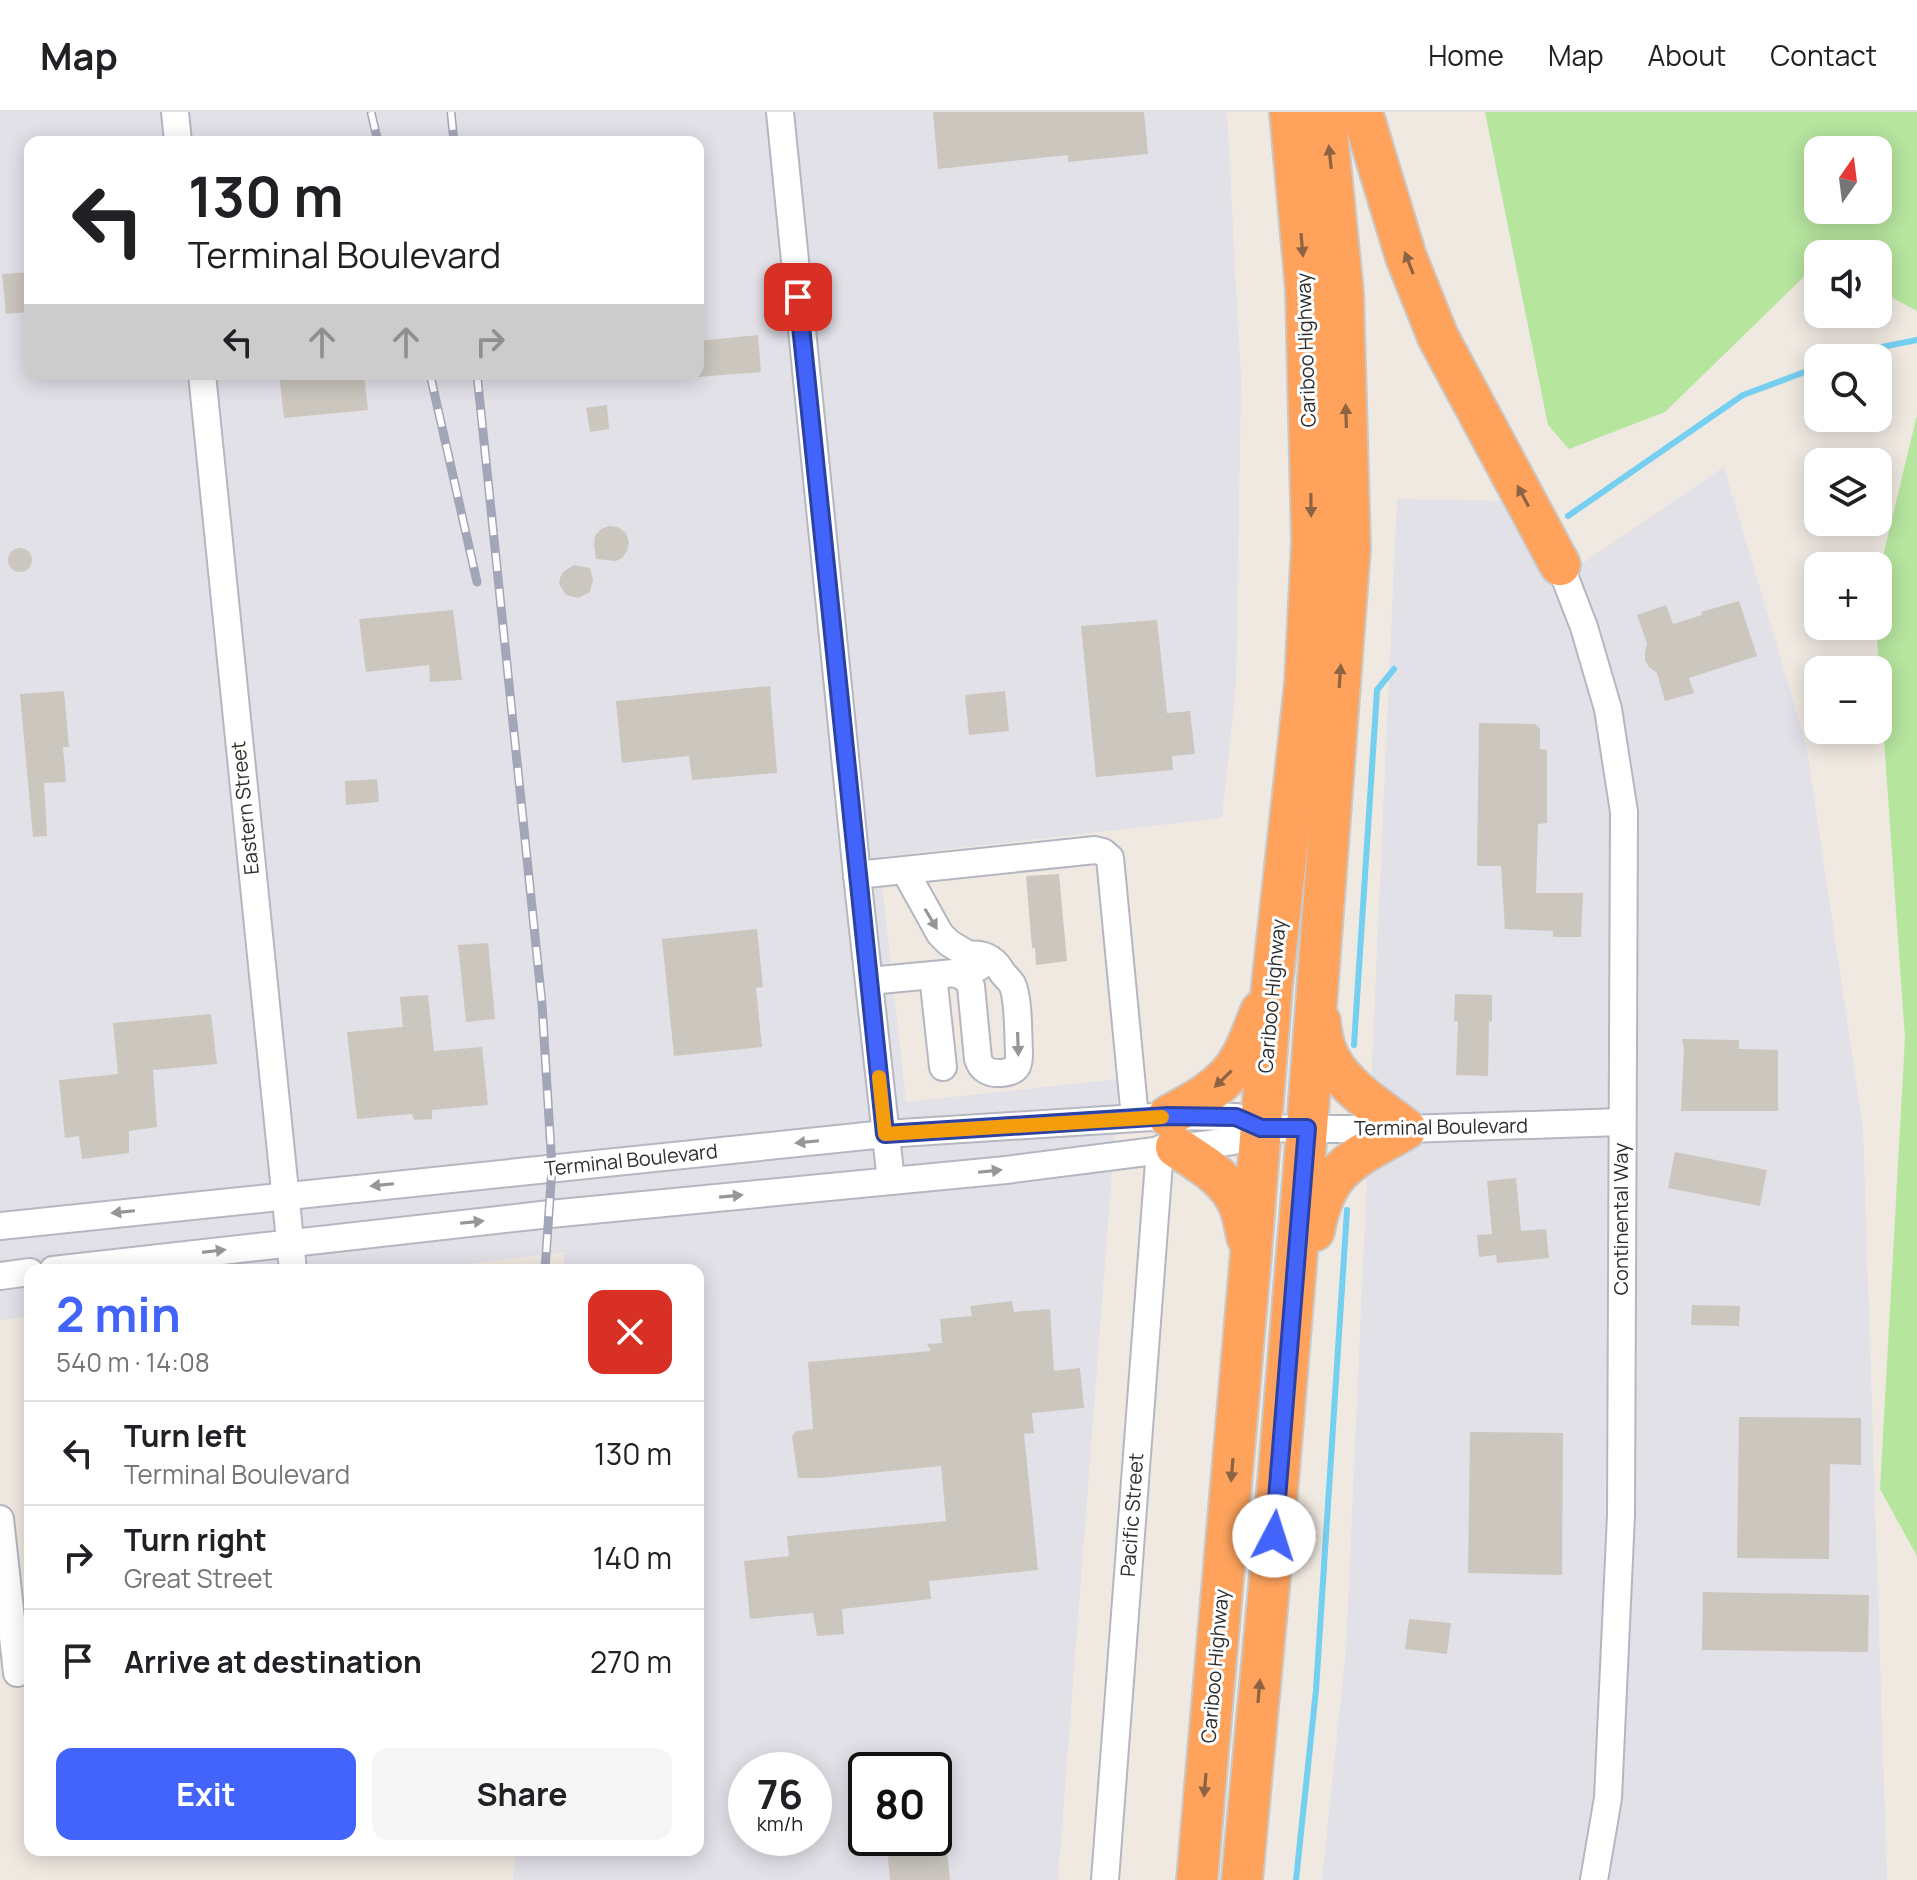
<!DOCTYPE html>
<meta charset="utf-8">
<style>
:root{--surface:#fff;--page:#f6f6f6;--text:#202124;--muted:#757577;--line:#e0e0e0;--accent:#4264fb}
body{margin:0;font-family:Manrope,sans-serif;background:var(--page);color:var(--text);height:100vh;display:flex;flex-direction:column;font-size:30px;white-space:nowrap}
*{box-sizing:border-box;margin:0}
p{font-size:26px;color:var(--muted)}
.icon{flex:none;width:44px;height:44px;fill:none;stroke:currentColor;stroke-width:2;stroke-linecap:round;stroke-linejoin:round}
.map{position:relative;flex:1;overflow:hidden}
.panel{position:absolute;left:24px;top:1152px;width:680px;height:592px;display:flex;flex-direction:column;background:var(--surface);border-radius:16px;box-shadow:0 4px 20px #0003}
.panel>*{flex:none}
.banner{position:absolute;left:24px;top:24px;width:680px;height:244px;border-radius:16px;box-shadow:0 4px 20px #0003;background:#fff;color:var(--text);overflow:hidden}
.needle{width:52px;rotate:14deg}
.buttons{position:absolute;left:1804px;top:24px;display:grid;gap:16px}
.buttons a{display:grid;place-items:center;width:88px;height:88px;border-radius:16px;background:var(--surface);box-shadow:0 4px 20px #0003;font-size:40px}
.speed{position:absolute;left:728px;top:1640px;display:flex;gap:16px;font-size:40px;font-weight:700;text-align:center}
.speed>*{display:grid;place-content:center;width:104px;height:104px;border-radius:50%;background:var(--surface);box-shadow:0 4px 20px #0003;line-height:1}
.speed small{font-size:20px;font-weight:400}
.speed .limit{border:4px solid #111;border-radius:12px;background:#fff;color:#111}
.pin{position:absolute;display:grid;place-items:center;width:68px;height:68px;color:#fff;margin:-34px;border-radius:16px;box-shadow:0 4px 12px #0006}
.me{position:absolute;width:88px;margin:-44px;rotate:5deg;stroke-linejoin:round;filter:drop-shadow(0 0 6px #0008)}
.turn{display:flex;align-items:center;gap:28px;height:168px;padding:0 32px;font-size:36px}
.turn .icon{width:104px;height:104px;stroke-width:2.5}
.turn b{display:block;font-size:56px;line-height:68px}
.lanes{display:flex;align-items:center;height:76px;padding:0 32px;background:#0003;justify-content:center;gap:40px;direction:ltr}
.lanes .off{opacity:.35}
.round{display:grid;place-items:center;flex:none;width:84px;height:84px;border-radius:16px;background:var(--page)}
.headline{display:flex;align-items:center;justify-content:space-between;height:136px;padding:0 32px}
h1{font-size:48px;font-weight:700;line-height:60px;color:var(--accent)}
.cta{display:flex;gap:16px;margin-top:auto;padding:16px 32px}
.cta a{flex:1;height:92px;border-radius:16px;background:var(--accent);color:#fff;font-size:32px;font-weight:700;line-height:92px;text-align:center}
.cta a+a{background:var(--page);color:var(--text)}
ul{padding:0;list-style:none}
li{display:flex;align-items:center;gap:24px;height:104px;padding:0 32px;border-top:2px solid var(--line)}
li div{flex:1}
li b{display:block;font-size:30px}
li em{font-style:normal}
header{display:flex;align-items:center;gap:48px;box-sizing:border-box;height:112px;padding:0 40px;background:var(--surface);border-bottom:2px solid var(--line)}
header strong{font-size:38px}
nav{display:flex;gap:44px;margin-inline-start:auto;font-size:28px}
.map>svg:first-child{display:block}
</style>
<header>
<strong>Map</strong>
<nav><a>Home</a><a>Map</a><a>About</a><a>Contact</a></nav>
</header>
<div class="map">
<svg width="1917" height="1768" viewBox="0 0 1917 1768">
<rect width="100%" height="100%" fill="#efe9e1"/>
<g fill="#e3e1e8" fill-rule="evenodd">
<path d="M0,0H1227L1241,270L1236,573L1222,706L879,745L906,990L1119,967L1058,1768H513L516,1738H698V1158H564V1140L418,1158H30V1205L0,1208ZM30,30H698V262H30ZM746,1658H814V1726H746ZM866,1658H934V1726H866Z"/>
<path d="M1724,355L1806,632L1863,1016L1887,1768H1322L1346,1537L1397,387L1512,389L1552,472Z"/>
</g>
<g fill="#b6e59e" fill-rule="evenodd">
<path d="M1485,0H1917V199L1878,178V142H1818V151L1665,300L1569,337L1548,313ZM1818,38H1878V98H1818Z"/>
<path d="M1917,303V1444L1880,1377L1905,926L1876,514H1878V465Z"/>
</g>
<g fill="none" stroke-linecap="round" stroke-linejoin="round">
<g stroke="#75cff0" stroke-width="6">
<path d="M1844,246L1862,239L1917,228"/>
<path d="M1568,404L1743,283L1818,255"/>
<path d="M1354,933L1377,578L1394,557"/>
<path d="M1296,1768L1316,1578L1347,1098"/>
</g>
</g>
<g fill="#cbc7bf">
<path d="M933,0H1144L1148,42L1068,50V43L938,57Z"/>
<path d="M30,160V200L6,202L2,162Z"/>
<path d="M758,223L761,260L698,265V229Z"/>
<path d="M279,262H364L368,298L284,306Z"/>
<path d="M607,293L609,317L590,320L586,296Z"/>
<path d="M609,414L618,415L626,421L629,430L627,439L622,446L616,449L596,447L594,433L595,424L601,417Z"/>
<circle cx="20" cy="448" r="12"/>
<path d="M574,453L590,456L593,467L590,480L578,486L566,483L559,472L560,466L563,460Z"/>
<path d="M1739,489L1757,544L1689,566L1694,581L1665,589L1657,561L1649,555L1645,549V540L1647,531L1637,503L1666,493L1673,512L1702,503L1701,500Z"/>
<path d="M453,498L462,568L430,570L429,553L366,560L359,507Z"/>
<path d="M1157,508L1167,601L1190,599L1195,642L1172,644L1173,658L1096,665L1081,514Z"/>
<path d="M770,574L777,661L692,668L689,644L622,651L616,589Z"/>
<path d="M64,579L69,635H63L66,670L44,671L47,724L33,725L20,582Z"/>
<path d="M1005,579L1009,619L969,623L965,583Z"/>
<path d="M1479,611L1535,612L1540,617V637L1547,638V711L1538,712L1536,781H1583L1581,825H1553V819L1505,817L1501,754H1477Z"/>
<path d="M377,667L379,690L346,693L345,669Z"/>
<path d="M1059,762L1067,849L1036,853L1035,836H1032L1026,764Z"/>
<path d="M757,817L763,875L756,876L762,935L674,944L662,827Z"/>
<path d="M488,831L495,907L466,910L458,833Z"/>
<path d="M1455,882L1492,883V910L1489,909L1488,964L1456,963L1458,909H1454Z"/>
<path d="M428,883L434,939L482,935L488,993L432,998V1007L414,1008L412,1002L357,1007L347,920L403,915L400,885Z"/>
<path d="M211,902L217,952L153,958L157,1015L129,1019V1041L82,1047L79,1024L65,1026L59,968L118,962L113,911Z"/>
<path d="M1682,927L1739,928V937L1778,938V999H1681L1684,937Z"/>
<path d="M1675,1040L1767,1058L1760,1094L1668,1076Z"/>
<path d="M1516,1066L1521,1119L1546,1117L1549,1146L1497,1151L1496,1143L1479,1145L1477,1123L1492,1122L1487,1069Z"/>
<path d="M1012,1189L1014,1200L1050,1197L1054,1259L1080,1256L1084,1296L1032,1301L1034,1321L1024,1322L1038,1458L929,1469L931,1487L842,1497L844,1522L817,1524L813,1501L750,1507L744,1449L789,1444L787,1424L946,1409L941,1354L820,1366H798L792,1324L797,1319L813,1317L808,1250L931,1239L927,1232L942,1231L940,1207L972,1204L970,1194Z"/>
<path d="M1692,1193L1740,1194L1739,1214L1691,1213Z"/>
<path d="M1739,1305L1861,1306V1353L1830,1352L1829,1447L1737,1446Z"/>
<path d="M1470,1320L1563,1321L1562,1463L1468,1461Z"/>
<path d="M1703,1480L1869,1483L1868,1540L1702,1538Z"/>
<path d="M1409,1507L1451,1511L1447,1542L1405,1537Z"/>
<path d="M946,1730L950,1768H890L887,1736Z"/>
</g>
<g fill="none" stroke-linecap="round" stroke-linejoin="round">
<g stroke="#b4b7c1" stroke-width="30">
<g id="minor">
<path d="M175,0L178,30"/>
<path d="M780,0L857,763L891,1069"/>
<path d="M202,262L293,1158"/>
<path d="M1560,453L1584,515L1608,597L1624,700L1621,1403L1608,1686L1594,1768"/>
<path d="M908,758L910,768L940,822L949,831L969,843L973,852L979,855"/>
<path d="M857,763L1095,738L1103,740L1110,746L1135,1006"/>
<path d="M933,863L943,955"/>
<path d="M869,869L954,861C962,864 967,866 971,874L978,947C980,952 981,955 986,958C994,963 1012,962 1017,954C1019,950 1019,945 1019,941C1018,924 1019,886 1012,872C1009,867 1003,863 1000,857C993,846 982,841 969,843"/>
<path d="M0,1114L885,1022L1168,1004L1236,1005L1261,1016L1327,1017H1406L1622,1010"/>
<path d="M53,1158L550,1102L1006,1058L1233,1029L1261,1016"/>
<path d="M0,1164L30,1160"/>
<path d="M0,1407L17,1561"/>
<path d="M1105,1768L1160,1037"/>
</g>
</g>
<g stroke="#c9c9c9" stroke-width="44">
<g id="highway">
<path d="M1362,0L1406,145L1438,225L1560,453"/>
<path d="M1168,1004C1190,992 1214,980 1230,961C1245,944 1252,920 1261,899"/>
<path d="M1176,1035C1200,1051 1227,1065 1239,1093C1243,1103 1245,1114 1247,1125"/>
<path d="M1314,1119C1326,1054 1353,1048 1406,1017C1378,995 1336,971 1325,935C1322,927 1321,918 1320,909"/>
<path d="M1197,1768L1251,1141L1272,874L1305,572L1312,429L1306,178L1290,0"/>
<path d="M1242,1768L1271,1454L1304,1056L1350,436L1343,181L1325,0"/>
</g>
</g>
<use href="#minor" stroke="#fff" stroke-width="26"/>
<use href="#highway" stroke="#ffa35c" stroke-width="40"/>
<g stroke="#a3a6b8" stroke-width="9">
<g id="rail">
<path d="M371,0L378,30"/>
<path d="M451,0L454,30"/>
<path d="M430,262L477,470"/>
<path d="M477,262L542,892L552,1056L545,1158"/>
</g>
</g>
<use href="#rail" stroke="#fff" stroke-width="6" stroke-dasharray="18" stroke-linecap="butt"/>
</g>
<defs><path id="oneway-solid" d="M-6-.8H1V-3.2L6.5 0L1 3.2V.8H-6Z" transform="scale(2)"/></defs>
<g fill="#8c6343">
<use href="#oneway-solid" transform="translate(1330 45) rotate(-96)"/>
<use href="#oneway-solid" transform="translate(1302 133) rotate(85)"/>
<use href="#oneway-solid" transform="translate(1409 151) rotate(-111)"/>
<use href="#oneway-solid" transform="translate(1346 304) rotate(-92)"/>
<use href="#oneway-solid" transform="translate(1523 384) rotate(-118)"/>
<use href="#oneway-solid" transform="translate(1311 393) rotate(89)"/>
<use href="#oneway-solid" transform="translate(1340 564) rotate(-86)"/>
<use href="#oneway-solid" transform="translate(1223 967) rotate(136)"/>
<use href="#oneway-solid" transform="translate(1232 1358) rotate(95)"/>
<use href="#oneway-solid" transform="translate(1259 1579) rotate(-85)"/>
<use href="#oneway-solid" transform="translate(1205 1673) rotate(95)"/>
</g>
<g fill="#969696">
<use href="#oneway-solid" transform="translate(931 807) rotate(59)"/>
<use href="#oneway-solid" transform="translate(1018 932) rotate(88)"/>
<use href="#oneway-solid" transform="translate(807 1030) rotate(174)"/>
<use href="#oneway-solid" transform="translate(990 1059) rotate(-6)"/>
<use href="#oneway-solid" transform="translate(382 1073) rotate(174)"/>
<use href="#oneway-solid" transform="translate(731 1084) rotate(-5)"/>
<use href="#oneway-solid" transform="translate(123 1100) rotate(174)"/>
<use href="#oneway-solid" transform="translate(472 1110) rotate(-6)"/>
<use href="#oneway-solid" transform="translate(214 1139) rotate(-7)"/>
</g>
<g fill="none" stroke-linecap="round" stroke-linejoin="round">
<g stroke="#2b41a3" stroke-width="20">
<path id="route" d="M798,185L885,1022L1168,1004L1236,1005L1261,1016H1307L1274,1424"/>
</g>
<use href="#route" stroke="#4264fb" stroke-width="14"/>
<path stroke="#f59e0b" stroke-width="14" d="M879,965L885,1022L1162,1005"/>
</g>
<g text-anchor="middle" stroke-width="6" stroke-linejoin="round" paint-order="stroke">
<g font-size="20" fill="#2e2e2e" stroke="#fff">
<text transform="translate(1306 238) rotate(-92)" y="7">Cariboo Highway</text>
<text transform="translate(245 696) rotate(-96)" y="7">Eastern Street</text>
<text transform="translate(1272 884) rotate(-85)" y="7">Cariboo Highway</text>
<text transform="translate(1441 1015) rotate(-1)" y="7">Terminal Boulevard</text>
<text transform="translate(631 1048) rotate(-6)" y="7">Terminal Boulevard</text>
<text transform="translate(1621 1107) rotate(-90)" y="7">Continental Way</text>
<text transform="translate(1132 1403) rotate(-86)" y="7">Pacific Street</text>
<text transform="translate(1215 1554) rotate(-85)" y="7">Cariboo Highway</text>
</g>
</g>
</svg>
<div class="buttons">
<a><svg class="needle" viewBox="-14 -14 28 28"><path d="M0-13l5 13h-10z" fill="#e53935"/><path d="M0 13l5-13h-10z" fill="#757577"/></svg></a>
<a><svg class="icon" aria-label="sound" viewBox="0 0 24 24"><path d="M4 9h4l5-4v14l-5-4H4zM17 9q2 3 0 6"/></svg></a>
<a><svg class="icon" aria-label="search" viewBox="0 0 24 24"><circle cx="10" cy="10" r="6"/><path d="M15 15l6 6"/></svg></a>
<a><svg class="icon" aria-label="layers" viewBox="0 0 24 24"><path d="M12 4l9 5-9 5-9-5zM3 14l9 5 9-5"/></svg></a>
<a>+</a>
<a>−</a>
</div>
<div class="speed"><div>76<small>km/h</small></div><div class="limit">80</div></div>
<div class="pin" style="left:798px;top:185px;background:#d93025"><svg class="icon" aria-label="arrive" viewBox="0 0 24 24"><path d="M6 21V4h12l-3 4 3 4H6"/></svg></div>
<svg class="me" style="left:1274px;top:1424px" viewBox="-20 -20 40 40"><circle r="19" fill="#fff"/><path d="M0-13L10 11 0 6-10 11z" fill="#4264fb"/></svg>
<div class="banner">
<div class="turn"><svg class="icon" aria-label="left" viewBox="0 0 24 24"><path d="M17 20v-9H6M10 6l-5 5 5 5"/></svg><div><b>130 m</b>Terminal Boulevard</div></div>
<div class="lanes"><svg class="icon" aria-label="left" viewBox="0 0 24 24"><path d="M17 20v-9H6M10 6l-5 5 5 5"/></svg><svg class="icon off" aria-label="ahead" viewBox="0 0 24 24"><path d="M12 20V5M6 11l6-6 6 6"/></svg><svg class="icon off" aria-label="ahead" viewBox="0 0 24 24"><path d="M12 20V5M6 11l6-6 6 6"/></svg><svg class="icon off" aria-label="right" viewBox="0 0 24 24"><path d="M7 20v-9h11M14 6l5 5-5 5"/></svg></div>
</div>
<section class="panel">
<div class="headline"><div><h1>2 min</h1><p>540 m · 14:08</p></div><a class="round" style="background:#d93025;color:#fff"><svg class="icon" aria-label="close" viewBox="0 0 24 24"><path d="M6 6l12 12M18 6L6 18"/></svg></a></div>
<ul>
<li><svg class="icon" aria-label="left" viewBox="0 0 24 24"><path d="M17 20v-9H6M10 6l-5 5 5 5"/></svg><div><b>Turn left</b><p>Terminal Boulevard</p></div><em>130 m</em></li>
<li><svg class="icon" aria-label="right" viewBox="0 0 24 24"><path d="M7 20v-9h11M14 6l5 5-5 5"/></svg><div><b>Turn right</b><p>Great Street</p></div><em>140 m</em></li>
<li><svg class="icon" aria-label="arrive" viewBox="0 0 24 24"><path d="M6 21V4h12l-3 4 3 4H6"/></svg><div><b>Arrive at destination</b></div><em>270 m</em></li>
</ul>
<div class="cta"><a>Exit</a><a>Share</a></div>
</section>
</div>
